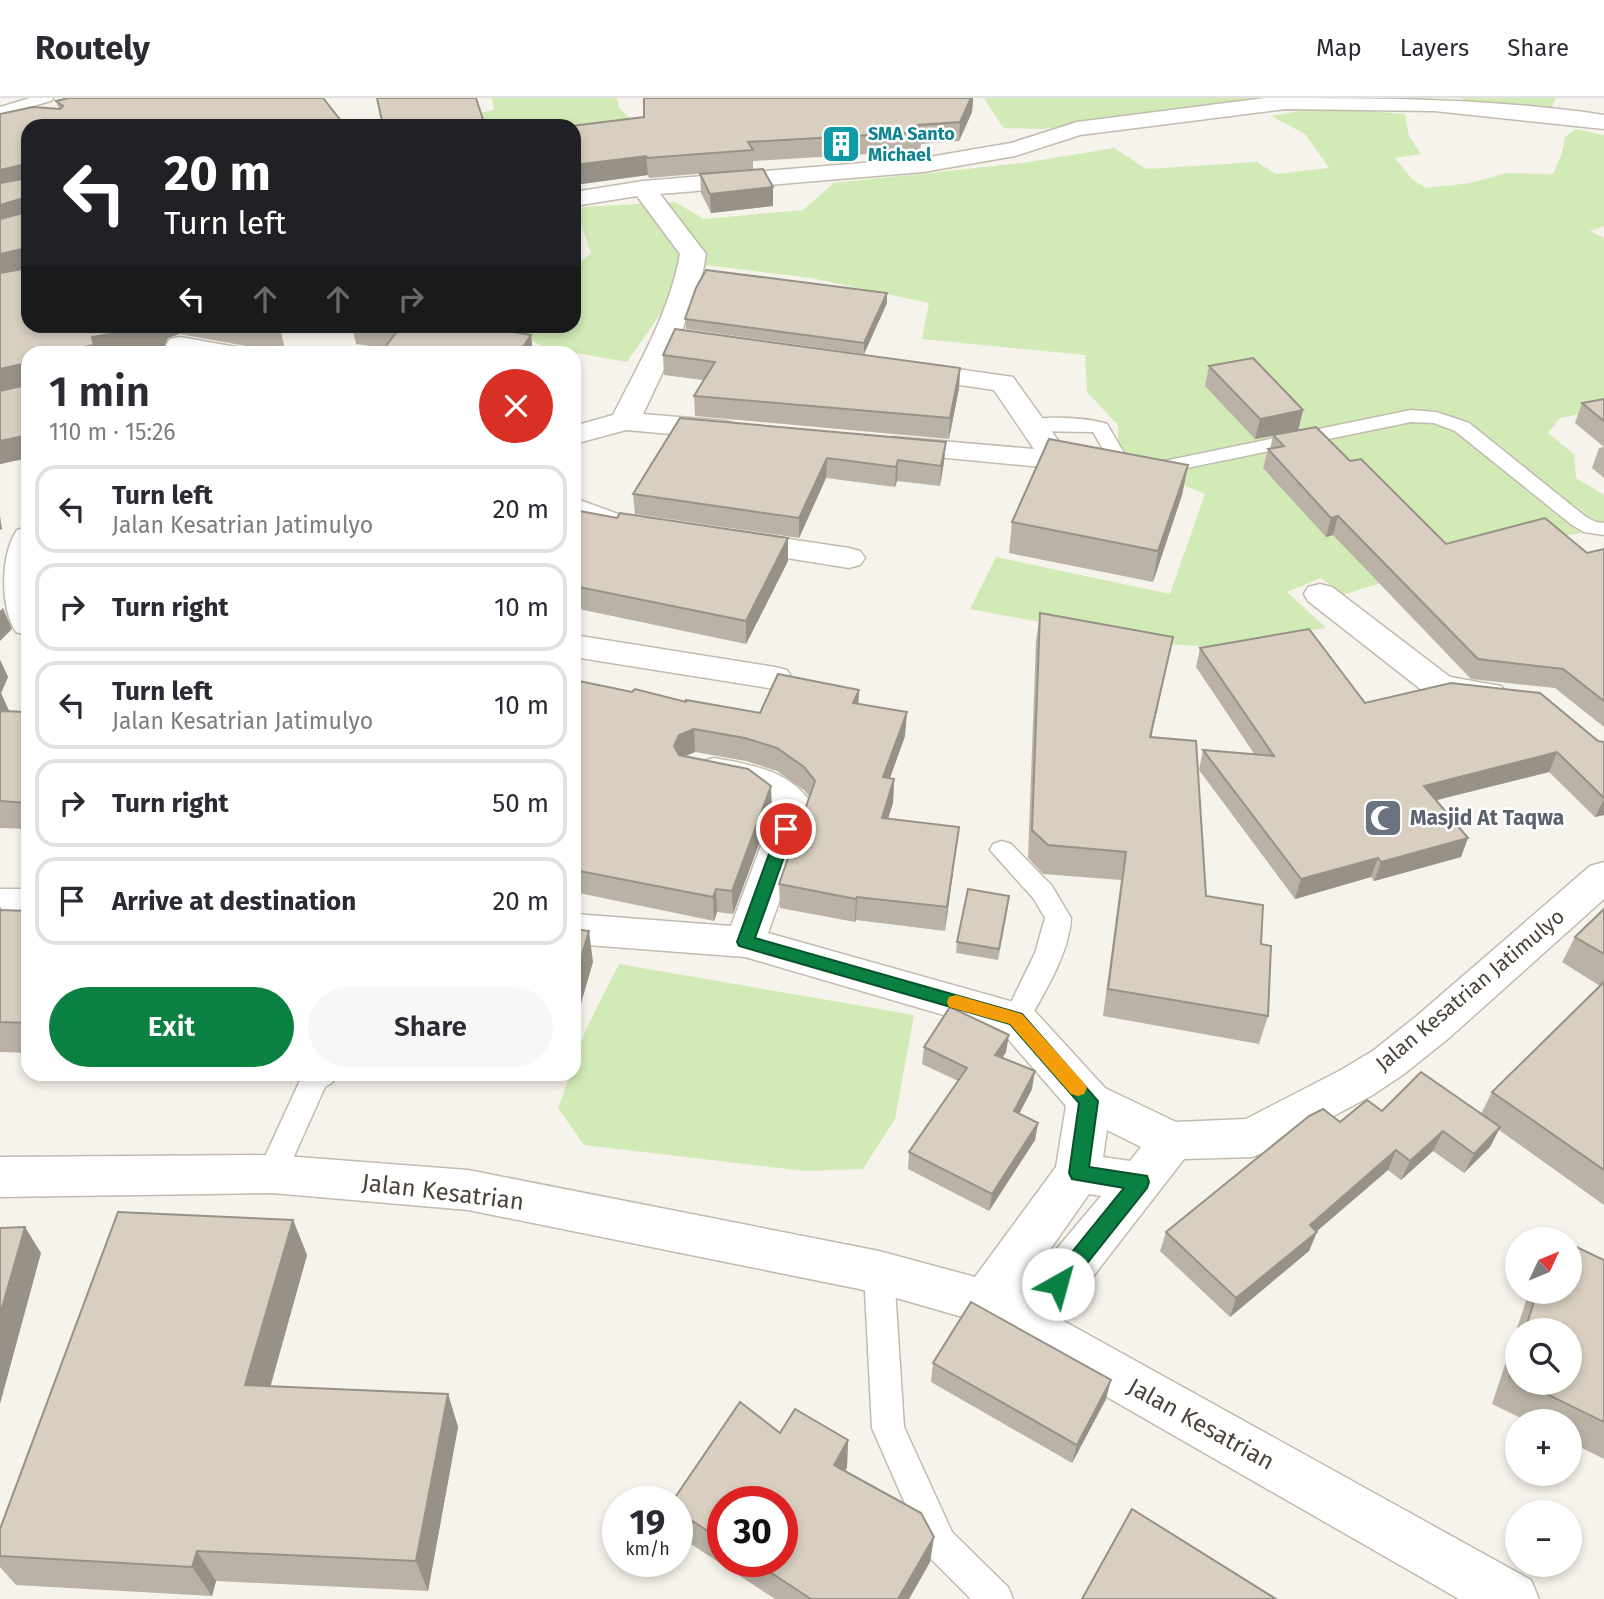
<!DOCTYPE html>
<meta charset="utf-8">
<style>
:root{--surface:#fff;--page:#f7f7f7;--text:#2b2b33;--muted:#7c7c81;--line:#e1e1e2;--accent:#0b8043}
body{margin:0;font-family:"Fira Sans",sans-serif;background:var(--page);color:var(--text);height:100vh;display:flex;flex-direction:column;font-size:26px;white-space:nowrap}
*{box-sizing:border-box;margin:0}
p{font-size:23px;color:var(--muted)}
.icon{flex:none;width:38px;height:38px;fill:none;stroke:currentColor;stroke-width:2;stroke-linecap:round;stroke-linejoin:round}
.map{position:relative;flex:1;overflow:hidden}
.sheet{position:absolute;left:21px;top:248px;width:560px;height:735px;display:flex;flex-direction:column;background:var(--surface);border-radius:21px;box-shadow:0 4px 10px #0003}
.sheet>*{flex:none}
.top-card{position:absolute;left:21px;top:21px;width:560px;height:214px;border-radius:21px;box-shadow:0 4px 10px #0003;background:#202124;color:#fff;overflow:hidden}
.needle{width:46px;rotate:46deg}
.controls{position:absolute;left:1505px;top:1129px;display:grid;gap:14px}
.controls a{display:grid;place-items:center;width:77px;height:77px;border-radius:50%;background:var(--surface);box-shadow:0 4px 10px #0003;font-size:35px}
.speed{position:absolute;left:602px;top:1388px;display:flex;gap:14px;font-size:35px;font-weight:700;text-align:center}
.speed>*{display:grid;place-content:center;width:91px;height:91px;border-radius:50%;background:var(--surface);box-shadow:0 4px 10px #0003;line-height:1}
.speed small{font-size:18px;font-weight:400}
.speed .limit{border:10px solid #d22;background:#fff;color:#111}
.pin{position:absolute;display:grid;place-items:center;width:60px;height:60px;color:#fff;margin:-30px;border:4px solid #fff;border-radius:50%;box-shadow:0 2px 7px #0007}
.me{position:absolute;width:77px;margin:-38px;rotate:38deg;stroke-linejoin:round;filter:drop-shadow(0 0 5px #0008)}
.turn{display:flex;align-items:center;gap:24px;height:147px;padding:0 28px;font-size:32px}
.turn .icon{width:91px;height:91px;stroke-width:2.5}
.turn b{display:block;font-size:49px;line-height:60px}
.lanes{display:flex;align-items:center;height:66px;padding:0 28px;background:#0003;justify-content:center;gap:35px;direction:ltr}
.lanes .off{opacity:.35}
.round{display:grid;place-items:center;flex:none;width:74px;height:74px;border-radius:37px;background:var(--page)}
.overview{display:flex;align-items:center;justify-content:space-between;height:119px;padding:0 28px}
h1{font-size:42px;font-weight:600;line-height:52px}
.button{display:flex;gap:14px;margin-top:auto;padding:14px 28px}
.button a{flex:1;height:80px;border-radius:42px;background:var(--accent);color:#fff;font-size:28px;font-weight:600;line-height:80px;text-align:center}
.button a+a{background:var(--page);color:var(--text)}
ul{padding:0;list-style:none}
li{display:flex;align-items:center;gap:21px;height:88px;margin:0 14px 10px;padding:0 14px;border:4px solid var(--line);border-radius:21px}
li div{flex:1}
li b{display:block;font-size:26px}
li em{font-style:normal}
header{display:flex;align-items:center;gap:42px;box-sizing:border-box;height:98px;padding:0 35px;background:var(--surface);border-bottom:2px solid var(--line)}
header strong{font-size:33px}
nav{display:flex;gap:38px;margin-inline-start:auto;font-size:24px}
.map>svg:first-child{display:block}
</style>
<header>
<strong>Routely</strong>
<nav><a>Map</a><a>Layers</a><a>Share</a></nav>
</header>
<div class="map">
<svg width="1604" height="1501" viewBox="0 0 1604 1501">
<rect width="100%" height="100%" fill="#f6f3ec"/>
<g fill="#d2eab5">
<path d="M492,0H617L619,10L645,34L574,28H456L455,20L494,12Z"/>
<path d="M984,0H1277L1100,25L1043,31L1003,30Z"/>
<path d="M1461,0H1556L1551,11L1463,2Z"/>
<path d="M1323,9L1405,16L1409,38L1421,56L1395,60L1412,81L1426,90L1471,85L1506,75L1553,76L1562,55L1565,39L1575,31L1604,37V128L1590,133L1604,140V311L1560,320L1548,335L1574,356L1576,380L1604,397V431C1515,446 1429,469 1343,497L1321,480L1287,494L1326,530L1209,549L1152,545L970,511L996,459L1170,496L1205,396L1171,382L1118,366V327L1087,294L1085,257L922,241L929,205L811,180L695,166L627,264L543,249L511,230L513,228H574V169L591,155L580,123L582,109L675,104L704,121L803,112L834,85L1023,65L1114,50L1146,71L1257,64L1276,76L1329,70L1305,36L1271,18Z"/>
<path d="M619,866L914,917L895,1021L863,1071L805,1073L584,1047L558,1010L570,977L574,976C574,945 605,896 619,866Z"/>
</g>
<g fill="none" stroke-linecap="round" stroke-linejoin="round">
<g stroke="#c2bbae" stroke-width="3">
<g id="lane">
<path d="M30,0H53L51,3L0,17V9Z"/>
<path d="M1411,312L1436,314L1469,325L1586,419L1596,424L1604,425V437L1584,434L1572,427L1455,333L1434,325L1411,324L1133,381L1117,375L1093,334L1030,333L1021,327C1032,315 1091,320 1107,326L1131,367L1135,369Z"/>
<path d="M1002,743L1011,746L1052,788L1071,820C1069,857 1043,896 1026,928L1016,932L1006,928L1003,921L1035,855L1045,820L1034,801L990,752L993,746Z"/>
<path d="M303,976H337L333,984L325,989L282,1085L272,1088L262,1085L257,1076Z"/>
<path d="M879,1160L890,1164L894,1174L904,1329L952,1434L1008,1489L1013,1501H971L928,1458L872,1330L864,1174L868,1164Z"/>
</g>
</g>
<g stroke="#c2bbae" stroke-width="3">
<g id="street">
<path d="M1265,0C1379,0 1491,0 1604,17V31L1434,13L1286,11L1080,37L1015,58L923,74L660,96L706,156L703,173L682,233L733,240L737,246L733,252L723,254L675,248L643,316L726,323L736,326L741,332L736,338L726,341L626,332L574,346V328L613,317C639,266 670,213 680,156L637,98L574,108V94L643,83L923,60L1011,45L1077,24Z"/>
<path d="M180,239L242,250L245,256H181L170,253L166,247L170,241Z"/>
<path d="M908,264L1013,279L1065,352L1060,363L1041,369L884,354L879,348L884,342L894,339L1034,351L994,292L898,278L894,272L898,266Z"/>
<path d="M574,400L621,417L653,422L658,429L653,436C626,442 599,430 574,420Z"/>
<path d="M28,429V538L16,534C0,510 0,457 17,432Z"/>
<path d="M736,433L849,450L860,453L865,460L860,467L849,470L725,450L720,443L725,436Z"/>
<path d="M1320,486L1332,489L1450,579L1501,588L1507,596L1501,604L1489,608L1428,597L1308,503L1304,496L1308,489Z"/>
<path d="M574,537L775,569L787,572L792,580L787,588L775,591L574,559Z"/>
<path d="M714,660C752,667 791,672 813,708L768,835L1031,909L1105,990L1176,1024L1246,1021L1341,972L1374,952L1419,916L1590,768L1604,764V801L1449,940L1404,976L1371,998L1268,1053L1252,1059L1184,1061L1060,1221L1531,1482L1539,1501H1459L973,1222L879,1195L468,1112L272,1095L0,1099V1059L272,1057L468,1072L879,1153L975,1179L1056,1069L1066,1008L1002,934L745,859L574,846V816L731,828L775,710C754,689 728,690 701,682L696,673L701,664ZM1107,1032L1141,1049L1130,1063L1103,1059ZM1089,1096L1101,1098L1018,1197Z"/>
<rect x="0" y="791" width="28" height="30"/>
</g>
</g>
<use href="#lane" fill="#fff" fill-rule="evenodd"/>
<use href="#street" fill="#fff" fill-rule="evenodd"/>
</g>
<g fill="#bab2a6" fill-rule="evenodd">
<path d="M69,0L28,228H278L281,234L286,255L179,236L168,240L164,249L28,256V360L0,366V16L59,11L56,3Z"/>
<path d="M644,0H973L972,14L959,43L921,46L920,53L753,63V71L649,80L648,77L574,87V28L644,19Z"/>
<path d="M700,76L773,108L711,115L701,95Z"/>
<path d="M887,195V205L864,256L686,231L685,221Z"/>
<path d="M352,228H493L491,230L531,237L533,256H380L384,250L356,246Z"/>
<path d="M663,257L960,270L959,290L949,341L695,318L694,298L703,282L664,277Z"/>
<path d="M1209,268L1303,312L1298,332L1350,363L1446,446L1587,455L1604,451V629L1555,590L1471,581L1333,437L1326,439L1263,370L1268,351H1270L1273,338L1255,341L1205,288Z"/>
<path d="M1604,301V349L1575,325L1582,305Z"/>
<path d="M680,320L944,364L940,388L897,383L895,389L826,380L799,440L635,416L633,396Z"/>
<path d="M1604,349V380L1592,370L1599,350Z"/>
<path d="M1188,367L1182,397L1153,484L1009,455L1012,424Z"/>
<path d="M574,412L617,420L788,440V463L746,546L574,510Z"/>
<path d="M1040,515L1173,539L1151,639L1206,798L1261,846L1268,918L1259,946L1103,918L1121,782L1043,776L1028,760L1036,543Z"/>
<path d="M1200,550L1365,605L1604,644V717L1595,719L1549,674L1436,702L1461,759L1374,783L1371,779L1295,801L1199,672L1203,652L1255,657L1196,569Z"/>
<path d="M0,562L8,579L1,595L9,613L28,614V731L0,730Z"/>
<path d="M574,582L686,604L760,615L859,592L858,605L905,638L890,680L894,681L893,705L888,720L956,752L945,833L856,822L855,824L780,810L779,786L810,699L804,692L777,673L746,663L695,654L685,658L772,711L733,816L717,814L714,823L574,794Z"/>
<path d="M0,808L2,812L28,813V955L0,954Z"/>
<path d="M1008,808L998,862L956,855L957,844Z"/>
<path d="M1604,811V1107L1499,1032L1490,1049L1464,1075L1433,1053L1401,1082L1388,1072L1317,1133L1309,1153L1230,1219L1160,1153L1166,1134L1382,1013L1481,1016L1492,994L1600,888L1562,864L1575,839Z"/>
<path d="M924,949L1006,954L1002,960L1032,991L1019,1015L1038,1025L1035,1042L989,1113L908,1071L909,1054L958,983L922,966Z"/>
<path d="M293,1122L307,1157L270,1288L448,1296L458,1329L428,1493L216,1483L212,1498L16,1487L0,1469V1431Z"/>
<path d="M1604,1162V1361L1570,1344V1323H1527L1492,1306L1529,1194H1570ZM1517,1232H1570V1284H1517Z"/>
<path d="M933,1265L1106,1301L1072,1365L931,1284Z"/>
<path d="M780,1335L848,1342L847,1369L845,1373L934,1439L930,1464L909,1501H775L677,1437V1404ZM723,1404L782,1463H723Z"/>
</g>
<g fill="#979187">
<path d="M971,0H973L972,14L959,43L960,24Z"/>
<path d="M646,58L648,77L574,87V67Z"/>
<path d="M21,67L28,86L0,93V72Z"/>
<path d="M773,89V108L711,115L710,96Z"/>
<path d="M20,101L27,121L0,129V107Z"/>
<path d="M22,151L28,172L0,178V156Z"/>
<path d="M887,195V205L864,256V245Z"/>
<path d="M158,228H177L179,236L168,240L164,249L127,256H49L92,239Z"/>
<path d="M531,237L533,256H518Z"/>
<path d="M22,266L28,288L0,295V271Z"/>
<path d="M960,270L959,290L949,341L950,320Z"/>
<path d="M1303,312L1298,333L1255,341L1260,321Z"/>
<path d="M28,337V360L0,366V343Z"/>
<path d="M946,344L944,364L940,388L941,368Z"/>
<path d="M827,360L826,380L799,440V420Z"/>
<path d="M898,362L897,383L895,389L896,369Z"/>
<path d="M1188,367L1182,397L1153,484L1158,453Z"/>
<path d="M0,418L2,431L0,432Z"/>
<path d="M1338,418L1333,437L1326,439L1331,420Z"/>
<path d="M788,440V463L746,546V523Z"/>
<path d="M3,510L12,531L0,543V513Z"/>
<path d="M1173,539L1167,567L1145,667L1150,639Z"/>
<path d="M0,562L8,579L1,595L10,615L0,633Z"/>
<path d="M859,592L858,615L853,605Z"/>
<path d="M907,614L905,638L882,702L883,679Z"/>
<path d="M694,631L695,654L681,660L674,648L679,637Z"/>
<path d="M1557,654L1549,674L1417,707L1424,688Z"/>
<path d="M894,681L893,705L881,743L882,720Z"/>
<path d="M771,688L772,711L733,816L732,793Z"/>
<path d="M1604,701V717L1595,719Z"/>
<path d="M959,729L956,752L945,833L947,809Z"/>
<path d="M1468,740L1461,759L1374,783L1381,764Z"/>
<path d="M1378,760L1371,779L1295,801L1301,781Z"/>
<path d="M716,791L717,814L714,823L713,799Z"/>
<path d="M857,799L856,822L855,824L856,801Z"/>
<path d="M589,833L593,864L574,930V883Z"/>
<path d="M1009,937L1006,954L993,975L995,957Z"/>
<path d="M1035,973L1032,991L1012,1030L1014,1013Z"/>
<path d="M1038,1025L1035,1042L989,1113L992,1096Z"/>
<path d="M1500,1029L1490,1049L1464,1075L1474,1056Z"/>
<path d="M1443,1033L1433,1053L1401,1082L1410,1063Z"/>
<path d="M1396,1052L1388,1072L1302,1146L1310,1127Z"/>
<path d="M293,1122L307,1157L262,1319L245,1287Z"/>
<path d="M25,1129L41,1155L0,1306V1217Z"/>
<path d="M1317,1134L1309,1153L1230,1219L1236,1200Z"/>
<path d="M1111,1282L1106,1301L1072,1365L1077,1347Z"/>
<path d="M448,1296L458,1329L428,1493L416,1463Z"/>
<path d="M848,1342L847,1369L833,1393L834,1367Z"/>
<path d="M934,1439L930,1464L909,1501H898Z"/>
<path d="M197,1453L216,1483L212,1498L192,1469Z"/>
</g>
<g fill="#d8cfc1" stroke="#979187" stroke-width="2">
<path d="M69,0H323L345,28H28V228H158L92,239L94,247L49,256H28V337L0,343V293L22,288V266L0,271V175L23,171L22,151L0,156V121L23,115L24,104L20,101L0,107V85L23,81L24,69L21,67L0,72V16L33,9L60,11L63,8L56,3Z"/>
<path d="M377,0H476L485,28H383Z"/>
<path d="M644,0H971L960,24L918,27L921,34L748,44L753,52L647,60L646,58L574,67V28H571L644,19Z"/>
<path d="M763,71L773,89L710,96L700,76Z"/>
<path d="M706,172L887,195L864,245L685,221L696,190Z"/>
<path d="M245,228H278L281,234Z"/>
<path d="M369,228H479L531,237L518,256H380L398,232Z"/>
<path d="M675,231L960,270L950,320L694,298L715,264L663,257Z"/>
<path d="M1253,260L1303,312L1260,321L1209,268Z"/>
<path d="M1604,301V323L1582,305Z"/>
<path d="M680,320L946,344L941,368L898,362L896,369L827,360L799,420L633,396Z"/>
<path d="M1316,329L1350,363L1361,361L1446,446L1545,420L1587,455L1604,451V603L1563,571L1478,561L1338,418L1331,420L1268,351L1284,348L1273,337Z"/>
<path d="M1049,341L1188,367L1158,453L1012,424Z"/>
<path d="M574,412L617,420L620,415L788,440L746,523L574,488Z"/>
<path d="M1040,515L1173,539L1150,639L1196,643L1206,798L1263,807L1261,846L1271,848L1268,918L1108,891L1126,754L1048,747L1032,732Z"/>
<path d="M1309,531L1365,605L1451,585L1540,595L1598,643L1604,644V700L1557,654L1424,688L1468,740L1381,764L1378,760L1301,781L1203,652L1274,658L1200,550Z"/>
<path d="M778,576L859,592L853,605L907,614L883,679L894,681L882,720L959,729L947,809L857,799L856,801L779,786L815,683L804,669L777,650L745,640L694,631L679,637L674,648L679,657L748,671L771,688L732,793L716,791L713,799L574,772V582L632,594L635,591L686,604V602L760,615Z"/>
<path d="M0,613L28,614V705L0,703Z"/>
<path d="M968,791L1009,798L999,851L957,844Z"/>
<path d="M1604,811V856L1575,839Z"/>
<path d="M0,812L28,813V925L0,924Z"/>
<path d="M574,831L589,833L574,883Z"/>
<path d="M1604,884V1072L1492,994Z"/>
<path d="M950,909L1009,937L995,957L1035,973L1014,1013L1038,1025L992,1096L909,1054L967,970L924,949Z"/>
<path d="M1421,974L1500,1029L1474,1056L1443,1033L1410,1063L1396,1052L1310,1127L1317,1134L1236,1200L1166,1134L1309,1018L1323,1011L1340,1024L1367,1002L1382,1013Z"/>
<path d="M118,1114L293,1122L245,1287L448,1296L416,1463L197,1453L192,1469L0,1458V1431Z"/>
<path d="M25,1129L0,1217V1130Z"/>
<path d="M1570,1146L1604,1162V1324L1522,1284H1570V1232H1525L1537,1194H1570Z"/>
<path d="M971,1204L1111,1282L1077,1347L933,1265Z"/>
<path d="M1517,1256V1282L1510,1279Z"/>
<path d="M740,1304L780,1335L795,1311L848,1342L834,1367L921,1415L934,1439L898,1501H811L753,1463H782V1404H723V1443L677,1413V1404H672Z"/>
<path d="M1132,1411L1276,1501H1082Z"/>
</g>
<path fill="#0b8043" stroke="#07532c" stroke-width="2" d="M786,725L794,731L755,840L1022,916L1098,1003L1089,1069L1147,1078L1149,1084L1147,1090L1065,1193L1058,1195L1051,1193L1048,1186L1051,1180L1124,1090L1072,1081L1069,1075L1079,1005L1010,926L739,848L737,844L778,731Z"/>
<path fill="#f59e0b" d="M956,897L1022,916L1084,985L1087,990L1084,996L1078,998L1071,996L1010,926L949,909L947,904L949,899Z"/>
<defs>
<g id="building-square" transform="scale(2.0125)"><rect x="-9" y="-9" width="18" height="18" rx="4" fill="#0f9aa8" stroke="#fff"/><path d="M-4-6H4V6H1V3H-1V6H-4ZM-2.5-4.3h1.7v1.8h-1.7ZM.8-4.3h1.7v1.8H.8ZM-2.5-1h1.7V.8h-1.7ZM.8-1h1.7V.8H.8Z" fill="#fff"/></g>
<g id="mosque-square" transform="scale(2.0125)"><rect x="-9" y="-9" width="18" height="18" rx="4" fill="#6b7280" stroke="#fff"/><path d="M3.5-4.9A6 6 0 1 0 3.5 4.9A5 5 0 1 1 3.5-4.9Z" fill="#fff"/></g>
</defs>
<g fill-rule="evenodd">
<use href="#building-square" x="841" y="46"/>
<use href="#mosque-square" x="1383" y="720"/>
</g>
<g text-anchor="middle" stroke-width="5" stroke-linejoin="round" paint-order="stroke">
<g font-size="18" font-weight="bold" fill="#0d838f" stroke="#fff" text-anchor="start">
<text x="868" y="42">SMA Santo<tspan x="868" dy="21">Michael</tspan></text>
</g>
<g font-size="21" font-weight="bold" fill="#5b616d" stroke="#fff" text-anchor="start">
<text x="1410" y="727">Masjid At Taqwa</text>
</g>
<g font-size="21" fill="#4b4439" stroke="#fff">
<text transform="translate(1470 892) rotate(-40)" y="7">Jalan Kesatrian Jatimulyo</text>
</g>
<g font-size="24" fill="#4b4439" stroke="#fff">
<text transform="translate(443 1094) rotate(7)" y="8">Jalan Kesatrian</text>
<text transform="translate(1201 1326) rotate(29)" y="8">Jalan Kesatrian</text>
</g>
</g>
</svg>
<div class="controls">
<a><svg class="needle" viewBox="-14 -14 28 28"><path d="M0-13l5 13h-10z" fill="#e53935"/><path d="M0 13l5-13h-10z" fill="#7c7c81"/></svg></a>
<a><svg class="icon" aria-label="search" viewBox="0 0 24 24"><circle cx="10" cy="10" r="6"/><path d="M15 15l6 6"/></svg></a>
<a>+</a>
<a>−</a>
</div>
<div class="speed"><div>19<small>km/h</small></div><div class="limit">30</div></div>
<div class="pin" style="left:786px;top:731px;background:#d93025"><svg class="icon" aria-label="arrive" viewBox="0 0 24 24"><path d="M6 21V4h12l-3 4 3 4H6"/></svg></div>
<svg class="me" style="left:1058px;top:1186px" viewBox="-20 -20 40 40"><circle r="19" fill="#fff"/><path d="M0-13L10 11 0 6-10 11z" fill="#0b8043"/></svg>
<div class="top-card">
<div class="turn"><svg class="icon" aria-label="left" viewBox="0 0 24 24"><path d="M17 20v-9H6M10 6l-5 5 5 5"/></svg><div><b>20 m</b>Turn left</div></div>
<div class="lanes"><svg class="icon" aria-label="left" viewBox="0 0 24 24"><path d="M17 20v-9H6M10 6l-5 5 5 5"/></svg><svg class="icon off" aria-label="ahead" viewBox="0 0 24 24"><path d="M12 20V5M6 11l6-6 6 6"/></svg><svg class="icon off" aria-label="ahead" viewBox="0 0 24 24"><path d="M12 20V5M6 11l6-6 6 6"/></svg><svg class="icon off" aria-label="right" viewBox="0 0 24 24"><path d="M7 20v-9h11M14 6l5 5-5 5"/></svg></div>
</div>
<section class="sheet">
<div class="overview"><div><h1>1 min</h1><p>110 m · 15:26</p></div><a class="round" style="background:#d93025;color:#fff"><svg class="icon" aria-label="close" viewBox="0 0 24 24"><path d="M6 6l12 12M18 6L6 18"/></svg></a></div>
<ul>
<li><svg class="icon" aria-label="left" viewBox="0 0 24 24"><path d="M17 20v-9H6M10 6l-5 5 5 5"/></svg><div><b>Turn left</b><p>Jalan Kesatrian Jatimulyo</p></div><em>20 m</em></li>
<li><svg class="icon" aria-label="right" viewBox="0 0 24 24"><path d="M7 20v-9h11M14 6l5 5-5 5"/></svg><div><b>Turn right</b></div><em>10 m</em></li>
<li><svg class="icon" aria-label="left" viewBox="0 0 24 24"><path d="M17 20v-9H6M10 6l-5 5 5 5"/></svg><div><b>Turn left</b><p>Jalan Kesatrian Jatimulyo</p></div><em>10 m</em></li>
<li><svg class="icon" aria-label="right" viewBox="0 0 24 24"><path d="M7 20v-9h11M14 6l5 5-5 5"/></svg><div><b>Turn right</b></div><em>50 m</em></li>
<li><svg class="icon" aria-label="arrive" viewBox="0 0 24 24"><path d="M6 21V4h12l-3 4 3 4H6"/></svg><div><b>Arrive at destination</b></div><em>20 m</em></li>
</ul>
<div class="button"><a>Exit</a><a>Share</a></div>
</section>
</div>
